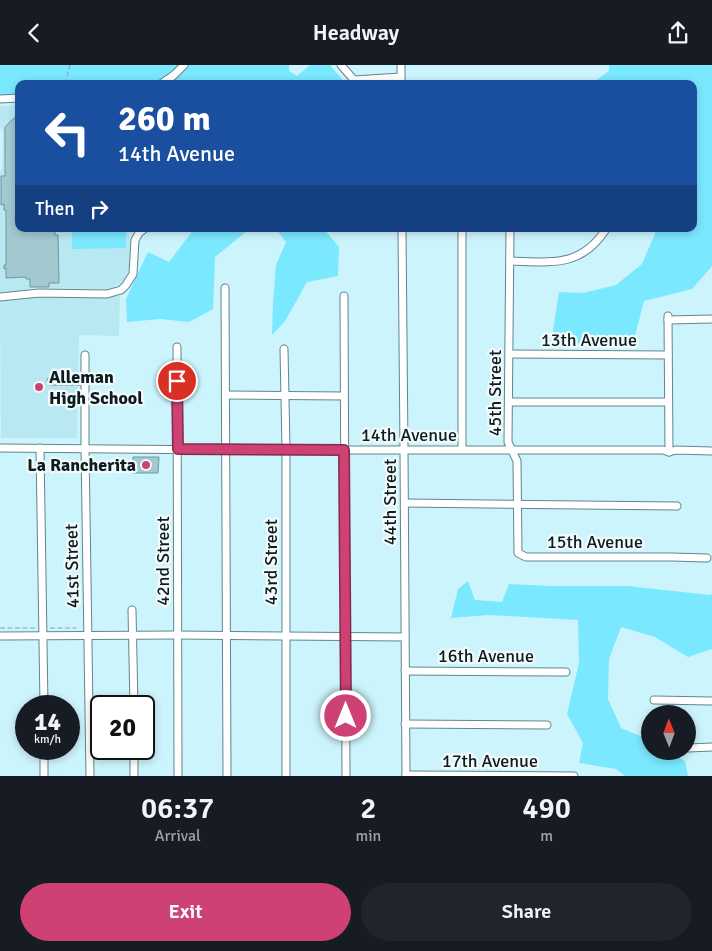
<!DOCTYPE html>
<style>
:root{--surface:#171b24;--page:#20242c;--text:#f1f3f6;--muted:#9ea1a6;--accent:#cd4174}
body{margin:0;font-family:Signika,sans-serif;background:var(--page);color:var(--text);height:100vh;display:flex;flex-direction:column;font-size:19px;white-space:nowrap}
*{box-sizing:border-box;margin:0}
p{font-size:16px;color:var(--muted)}
.icon{flex:none;width:28px;height:28px;fill:none;stroke:currentColor;stroke-width:2;stroke-linecap:round;stroke-linejoin:round}
.map{position:relative;height:711px;overflow:hidden}
.panel{display:flex;flex-direction:column;background:var(--surface);flex:1}
.panel>*{flex:none}
.guide{position:absolute;left:15px;top:15px;width:682px;height:152px;border-radius:10px;box-shadow:0 2px 8px #0003;background:#1a4fa0;color:#fff;overflow:hidden}
.needle{width:32px;rotate:359deg}
.controls{position:absolute;left:641px;top:640px;display:grid;gap:10px}
.controls a{display:grid;place-items:center;width:55px;height:55px;border-radius:50%;background:var(--surface);box-shadow:0 2px 8px #0003;font-size:25px}
.speed{position:absolute;left:15px;top:630px;display:flex;gap:10px;font-size:25px;font-weight:700;text-align:center}
.speed>*{display:grid;place-content:center;width:65px;height:65px;border-radius:50%;background:var(--surface);box-shadow:0 2px 8px #0003;line-height:1}
.speed small{font-size:12px;font-weight:400}
.speed .limit{border:2px solid #111;border-radius:8px;background:#fff;color:#111}
.pin{position:absolute;display:grid;place-items:center;width:42px;height:42px;color:#fff;margin:-21px;border:2px solid #fff;border-radius:50%;box-shadow:0 1px 5px #0007}
.me{position:absolute;width:55px;margin:-28px;rotate:0deg;stroke-linejoin:round;filter:drop-shadow(0 0 4px #0008)}
.turn{display:flex;align-items:center;gap:18px;height:105px;padding:0 20px;font-size:22px}
.turn .icon{width:65px;height:65px;stroke-width:2.5}
.turn b{display:block;font-size:35px;line-height:42px}
.then{display:flex;align-items:center;height:48px;padding:0 20px;background:#0003;gap:10px;font-size:19px}
.eta{display:flex;justify-content:space-evenly;align-items:center;height:85px;text-align:center}
.eta b{font-size:30px;font-weight:600;line-height:35px}
.primary-button{display:flex;gap:10px;margin-top:auto;padding:10px 20px}
.primary-button a{flex:1;height:58px;border-radius:30px;background:var(--accent);color:#fff;font-size:20px;font-weight:600;line-height:58px;text-align:center}
.primary-button a+a{background:var(--page);color:var(--text)}
header{display:flex;justify-content:space-between;align-items:center;height:65px;padding:0 20px;background:var(--surface);font-size:22px;font-weight:600}
.map>svg:first-child{display:block}
</style>
<header><svg class="icon" aria-label="back" viewBox="0 0 24 24"><path d="M15 5l-7 7 7 7"/></svg>Headway<svg class="icon" aria-label="share" viewBox="0 0 24 24"><path d="M12 15V3M7 8l5-5 5 5M5 13v7h14v-7"/></svg></header>
<div class="map">
<svg width="712" height="711" viewBox="0 0 712 711">
<rect width="100%" height="100%" fill="#ccf4fc"/>
<g fill="#b8e8f2">
<path d="M19,40V164H128L131,181L130,202L124,216L108,224L31,223L26,226L0,227V107L2,103L3,66L0,62V41Z"/>
<path d="M120,231L119,271L79,270L77,373H1L0,235L47,232Z"/>
</g>
<g fill="#7ae8fe">
<path d="M0,0H289V6L297,11L310,0H330L346,19H19V29L0,30Z"/>
<path d="M609,0H712V201L692,224L644,236L633,278L551,279L559,227L583,228L616,220L642,199L657,164H694V19H670L667,16L659,19H591L609,6Z"/>
<path d="M72,164H126V183L72,184Z"/>
<path d="M194,164H253L248,165L215,192L213,244L189,257L160,254L127,257L126,234L148,187L169,197Z"/>
<path d="M276,164H324L339,182L338,211L307,217L285,256L272,270L273,238L276,200L286,177Z"/>
<path d="M468,516L475,535L502,537L509,519L550,521H627L710,530L712,529V584L688,592L655,572L621,562L609,594L608,634L621,663L650,675V686H668L685,696L688,711H625L616,704L579,698L583,678L567,649L579,598L578,555L488,550L451,553L458,524Z"/>
</g>
<g fill="#a2c8d0" stroke="#71969e">
<path d="M14,53H19V164H55V170H58L59,218H49V222H30V214H26V212L6,213V203L4,204V200H6V145H4V139L1,140V111H5V62Z"/>
<path d="M133,392H159L158,408H133Z"/>
</g>
<g fill="none" stroke-linecap="round" stroke-linejoin="round">
<g stroke="#61858d" stroke-width="9">
<g id="minor">
<path d="M341,0L354,15L401,12"/>
<path d="M401,0V19"/>
<path d="M161,19L174,10L184,0"/>
<path d="M0,34L19,33"/>
<path d="M402,164L404,384L406,711"/>
<path d="M510,164L508,377L517,396L518,488L526,492H672L707,493"/>
<path d="M510,196C551,197 581,203 606,164"/>
<path d="M225,223L227,711"/>
<path d="M344,231L346,711"/>
<path d="M0,232L39,228L107,229L121,225L126,220L133,209L135,175L139,168L144,164"/>
<path d="M668,251L669,387"/>
<path d="M668,255L712,254"/>
<path d="M177,282L178,711"/>
<path d="M284,284L286,384V711"/>
<path d="M510,289L668,290"/>
<path d="M85,290V383L90,711"/>
<path d="M51,316H85"/>
<path d="M226,330L344,331"/>
<path d="M509,337H668"/>
<path d="M0,383L226,385H663L669,387L676,385L712,386"/>
<path d="M40,383L44,641"/>
<path d="M462,384V164"/>
<path d="M405,438L677,441"/>
<path d="M132,545L134,641"/>
<path d="M0,571L178,570L405,572"/>
<path d="M405,606L566,607"/>
<path d="M654,635L712,636"/>
<path d="M405,659L547,660"/>
<path d="M688,683L712,682"/>
<path d="M44,684V711"/>
<path d="M134,684V711"/>
<path d="M406,710L574,711"/>
</g>
</g>
<g stroke="#85a4aa" stroke-width="1" stroke-dasharray="5 2.5" stroke-linecap="butt">
<path d="M65,19L70,0"/>
<path d="M0,563H36"/>
<path d="M50,563H76"/>
</g>
<use href="#minor" stroke="#fff" stroke-width="7"/>
</g>
<g fill="none" stroke-linecap="round" stroke-linejoin="round">
<g stroke="#852a4b" stroke-width="12">
<path id="route" d="M177,316L178,384L344,385L346,651"/>
</g>
<use href="#route" stroke="#cd4174" stroke-width="9"/>
</g>
<g fill="#cd4174" stroke="#f3fafc" stroke-width="2">
<circle cx="39" cy="322" r="5"/>
<circle cx="146" cy="400" r="5"/>
</g>
<g text-anchor="middle" stroke-width="4.5" stroke-linejoin="round" paint-order="stroke">
<g font-size="18" fill="#0d1c1f" stroke="#f3fafc">
<text x="589" y="281">13th Avenue</text>
<text transform="translate(495 328) rotate(-90)" y="6">45th Street</text>
<text x="409" y="376">14th Avenue</text>
<text transform="translate(390 437) rotate(-90)" y="6">44th Street</text>
<text x="595" y="483">15th Avenue</text>
<text transform="translate(163 496) rotate(-90)" y="6">42nd Street</text>
<text transform="translate(271 497) rotate(-90)" y="6">43rd Street</text>
<text transform="translate(72 501) rotate(-91)" y="6">41st Street</text>
<text x="486" y="597">16th Avenue</text>
<text x="490" y="702">17th Avenue</text>
</g>
<g font-size="18" font-weight="bold" fill="#0d1c1f" stroke="#f3fafc" text-anchor="start">
<text x="49" y="318">Alleman<tspan x="49" dy="21">High School</tspan></text>
<text x="136" y="406" text-anchor="end">La Rancherita</text>
</g>
</g>
</svg>
<div class="controls">
<a><svg class="needle" viewBox="-14 -14 28 28"><path d="M0-13l5 13h-10z" fill="#e53935"/><path d="M0 13l5-13h-10z" fill="#9ea1a6"/></svg></a>
</div>
<div class="speed"><div>14<small>km/h</small></div><div class="limit">20</div></div>
<div class="pin" style="left:177px;top:316px;background:#d93025"><svg class="icon" aria-label="arrive" viewBox="0 0 24 24"><path d="M6 21V4h12l-3 4 3 4H6"/></svg></div>
<svg class="me" style="left:346px;top:651px" viewBox="-20 -20 40 40"><circle r="17" fill="#cd4174" stroke="#fff" stroke-width="3"/><path d="M0-11L8 9 0 5-8 9z" fill="#fff"/></svg>
<div class="guide">
<div class="turn"><svg class="icon" aria-label="left" viewBox="0 0 24 24"><path d="M17 20v-9H6M10 6l-5 5 5 5"/></svg><div><b>260 m</b>14th Avenue</div></div>
<div class="then">Then<svg class="icon" aria-label="right" viewBox="0 0 24 24"><path d="M7 20v-9h11M14 6l5 5-5 5"/></svg></div>
</div>
</div>
<section class="panel">
<div class="eta">
<div><b>06:37</b><p>Arrival</p></div>
<div><b>2</b><p>min</p></div>
<div><b>490</b><p>m</p></div>
</div>
<div class="primary-button"><a>Exit</a><a>Share</a></div>
</section>
